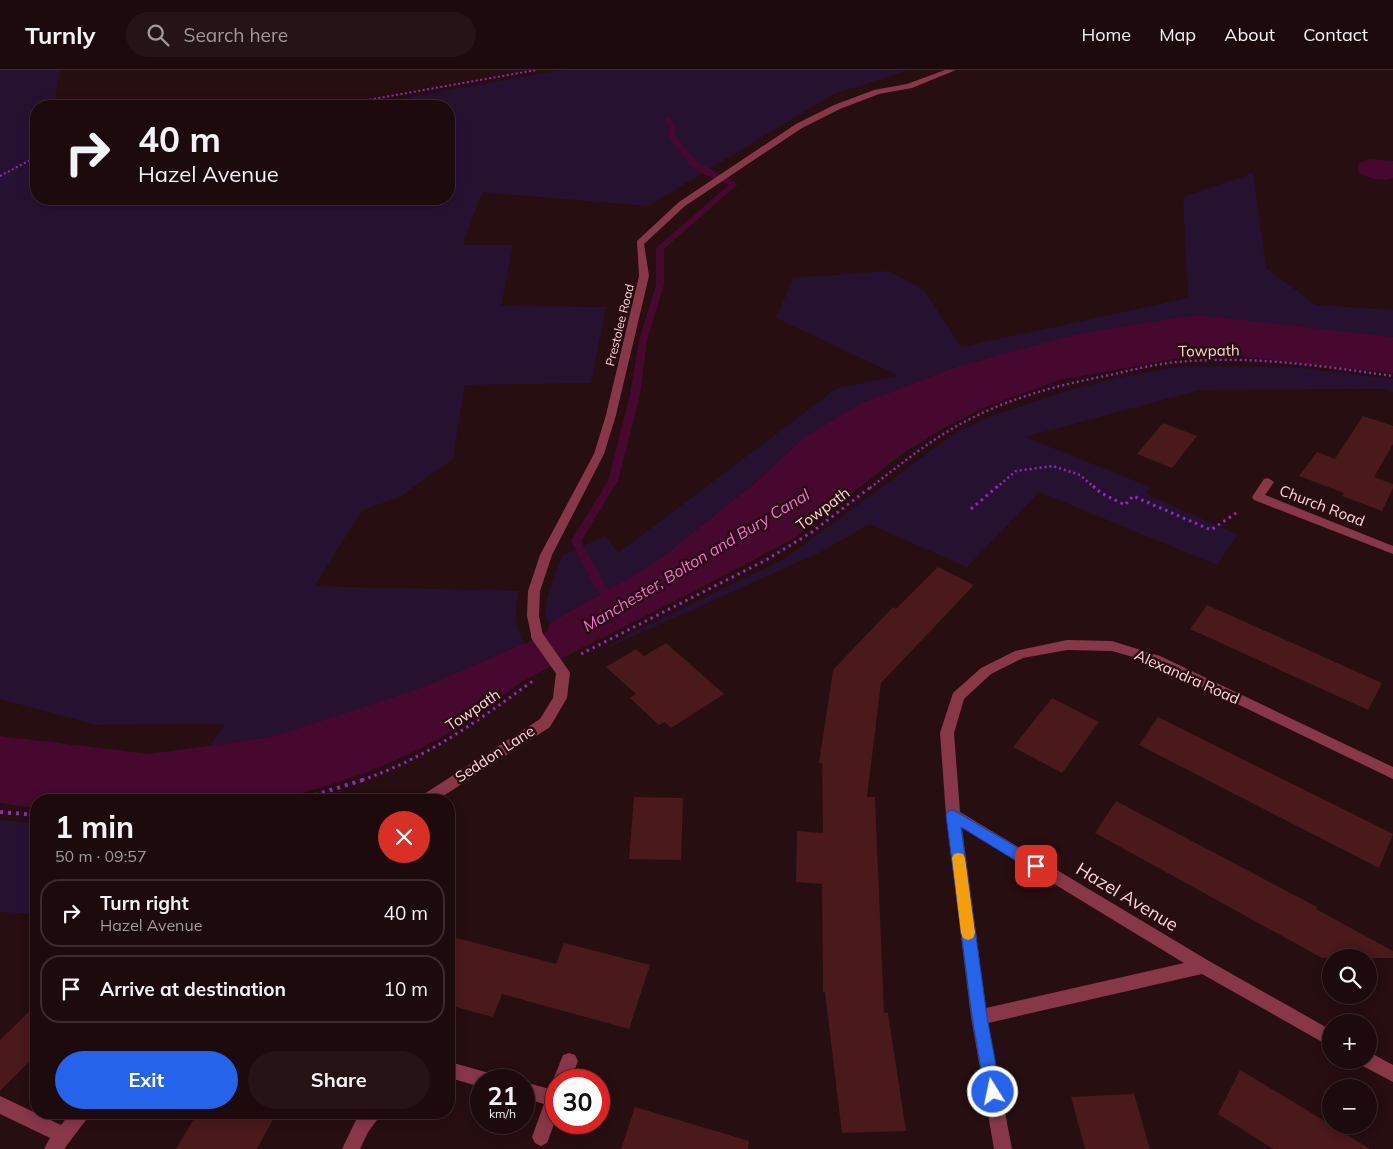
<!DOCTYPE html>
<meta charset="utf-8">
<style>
:root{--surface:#1d0a0c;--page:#251315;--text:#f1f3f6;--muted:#a09a9d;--line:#3b2b2d;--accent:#2563eb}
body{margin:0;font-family:Mulish,sans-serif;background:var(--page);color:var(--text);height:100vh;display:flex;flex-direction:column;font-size:19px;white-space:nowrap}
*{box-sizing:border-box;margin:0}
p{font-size:16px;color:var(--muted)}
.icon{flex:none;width:28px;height:28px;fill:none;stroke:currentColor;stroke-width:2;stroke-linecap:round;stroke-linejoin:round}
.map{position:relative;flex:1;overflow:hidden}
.panel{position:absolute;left:30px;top:724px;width:425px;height:325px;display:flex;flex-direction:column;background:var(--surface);border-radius:20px;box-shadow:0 2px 12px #0003,0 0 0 1px var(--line)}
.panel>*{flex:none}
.guide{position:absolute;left:30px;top:30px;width:425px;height:105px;border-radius:20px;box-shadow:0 2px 12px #0003,0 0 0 1px var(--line);background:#1d0a0c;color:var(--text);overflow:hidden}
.buttons{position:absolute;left:1322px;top:879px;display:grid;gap:10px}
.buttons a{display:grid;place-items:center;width:55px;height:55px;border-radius:50%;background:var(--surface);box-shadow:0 2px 12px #0003,0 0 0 1px var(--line);font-size:25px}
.speed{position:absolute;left:470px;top:999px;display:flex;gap:10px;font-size:25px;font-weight:700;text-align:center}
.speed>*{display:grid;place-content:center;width:65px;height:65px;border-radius:50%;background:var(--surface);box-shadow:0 2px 12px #0003,0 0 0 1px var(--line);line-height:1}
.speed small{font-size:12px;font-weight:400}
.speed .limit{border:8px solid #d22;background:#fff;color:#111}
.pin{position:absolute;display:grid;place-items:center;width:42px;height:42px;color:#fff;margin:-21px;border-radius:10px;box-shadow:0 2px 8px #0006}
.me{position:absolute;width:55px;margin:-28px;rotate:350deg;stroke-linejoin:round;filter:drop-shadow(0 0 4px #0008)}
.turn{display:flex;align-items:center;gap:18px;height:105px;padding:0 25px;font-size:22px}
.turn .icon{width:65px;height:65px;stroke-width:2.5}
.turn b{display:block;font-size:35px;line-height:42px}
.round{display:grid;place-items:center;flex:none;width:52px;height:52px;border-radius:26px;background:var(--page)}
.head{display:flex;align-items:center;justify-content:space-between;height:85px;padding:0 25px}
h1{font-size:30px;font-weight:700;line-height:38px}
.action{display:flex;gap:10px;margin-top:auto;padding:10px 25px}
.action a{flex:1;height:58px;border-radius:30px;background:var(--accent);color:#fff;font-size:20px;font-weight:700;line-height:58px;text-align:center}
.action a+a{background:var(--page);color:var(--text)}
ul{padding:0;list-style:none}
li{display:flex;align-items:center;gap:15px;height:68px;margin:0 10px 8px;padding:0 15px;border:2px solid var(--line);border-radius:20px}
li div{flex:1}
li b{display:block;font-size:19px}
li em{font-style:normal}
header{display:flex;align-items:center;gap:30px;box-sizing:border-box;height:70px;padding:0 25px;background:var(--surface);border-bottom:1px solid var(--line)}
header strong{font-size:24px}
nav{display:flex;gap:28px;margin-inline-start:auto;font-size:18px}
.search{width:350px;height:45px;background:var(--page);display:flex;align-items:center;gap:12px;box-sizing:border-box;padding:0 18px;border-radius:28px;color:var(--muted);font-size:19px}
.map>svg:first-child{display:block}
</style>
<header>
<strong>Turnly</strong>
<div class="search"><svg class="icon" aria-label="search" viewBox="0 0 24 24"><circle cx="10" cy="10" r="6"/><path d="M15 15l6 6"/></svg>Search here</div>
<nav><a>Home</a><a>Map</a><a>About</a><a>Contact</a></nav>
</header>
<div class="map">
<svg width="1393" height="1079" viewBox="0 0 1393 1079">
<rect width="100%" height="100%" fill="#270e10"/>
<g fill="#271131">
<path d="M0,0H60L54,36H36V129H449V36H360L562,0H909L834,24L648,136L482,122L463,175H513L501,236L606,237L591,313L465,315L453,389L400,427L363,440L314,516L519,521C515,544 512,553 525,573L426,616L272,667L209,676L225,654L96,655L0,629Z"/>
<path d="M1253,103L1266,198L1316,235L1393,240V267L1297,258L1078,265L959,296L862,333L806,366L754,414L661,488L643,500L550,553L545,546L548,525L562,486L605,466L618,483L837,318L899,306L776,248L793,208L889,201L925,221L961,277L1188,228L1183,127Z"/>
<path d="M1185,296L1290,297L1393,309V322L1385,319L1200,320L1025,367L1150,417L1146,424L1238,465L1217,495L1039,422L967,497L869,454L825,480L598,582L631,563L784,489L955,363L992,346L1069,320L1125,306Z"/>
<path d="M0,750L36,753V844L0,842Z"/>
</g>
<g fill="#46082f">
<path d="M1370,89L1393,91V108C1381,112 1367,109 1358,101L1359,93Z"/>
<path d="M1197,245L1393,267V303L1234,286L1180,288L1059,310L983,338L944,358L902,384L798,466L699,519L564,587C555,576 543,567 550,553L643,500L661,488L754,414L806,366L862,333L959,296L1078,264Z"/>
<path d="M525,573L542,596C513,618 484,642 452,661C399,693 332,718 271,730H36V738L0,733V666L149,684L272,667L426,616Z"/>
</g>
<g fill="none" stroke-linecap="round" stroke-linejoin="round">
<path fill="#46082f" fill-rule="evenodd" d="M668,47L670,48L676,59L675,66L696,91L738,114L664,179V215L647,270L640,325L618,411L581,471L602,510L621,533L615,537L611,536L594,515L571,471L608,411L630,325L639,270L656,215V178L729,115L706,105L690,95L668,66L670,59L665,49Z"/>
<path fill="#46082f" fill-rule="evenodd" d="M599,534L613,538L619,548L613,558L544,600L502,623L488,627L474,623L467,612L474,601L516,580L585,538Z"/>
</g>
<g fill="#49191c">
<path d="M1363,346L1393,356V374L1374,407L1393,414V418L1382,441L1342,426L1344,423L1299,406L1317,382L1335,389Z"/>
<path d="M1163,353L1197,366L1172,398L1137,384Z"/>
<path d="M938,497L974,515L881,613L867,727H875L884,943H888L906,1061L842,1063L825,922H823L822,814L796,812L797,761L823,763L822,693H819L833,600L893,537L896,539Z"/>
<path d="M1207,535L1382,613L1368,640L1190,559Z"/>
<path d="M666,573L724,624L671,658L665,652L659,655L630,628L636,624L606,597L636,579L644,586Z"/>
<path d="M1052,628L1099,652L1062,703L1013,677Z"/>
<path d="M1158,647L1393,764L1379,798L1139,675Z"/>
<path d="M634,727L683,728L681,790L629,789Z"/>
<path d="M1116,731L1317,837L1316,839L1393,881V888H1322L1095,763Z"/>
<path d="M449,866L556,894L564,873L650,895L629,959L502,924L493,947L449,935Z"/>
<path d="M36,935V985L0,1021V970Z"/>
<path d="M1240,1000L1295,1033L1370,1079H1273L1218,1044Z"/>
<path d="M1134,1024L1150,1079H1085L1071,1027Z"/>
<path d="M635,1037L749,1071L748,1079H621Z"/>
<path d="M198,1042H277L257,1079H176Z"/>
</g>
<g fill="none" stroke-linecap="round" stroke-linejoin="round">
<g stroke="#8e29bd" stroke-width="2" stroke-dasharray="2 2.5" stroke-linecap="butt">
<path d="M334,36L536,0"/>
<path d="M0,106L36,87"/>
</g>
<g stroke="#8e29bd" stroke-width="2.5" stroke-dasharray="2 3" stroke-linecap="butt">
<path d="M870,418C902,393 934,367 970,349C1011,328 1055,316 1100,307C1126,302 1151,294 1178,292C1250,285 1322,296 1393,306"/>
<path d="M996,418L1016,401L1053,396L1080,405L1095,418"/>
</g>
<g stroke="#8e29bd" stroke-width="3" stroke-dasharray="2.5 4" stroke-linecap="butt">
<path d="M1093,416L1101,423L1125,435L1133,426L1211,460L1239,441"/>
<path d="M971,439L998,416"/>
<path d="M581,584L766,490L812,462L872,416"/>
<path d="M362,710C427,688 479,650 534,610"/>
</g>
<g stroke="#8e29bd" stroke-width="4" stroke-dasharray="3 5" stroke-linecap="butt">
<path d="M299,730L366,709"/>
<path d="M0,742L36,745"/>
</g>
<g fill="#883749" fill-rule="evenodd">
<path d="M945,0H956L912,18L879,24L840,39L802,58L685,136L644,174L649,206L616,345L604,384L552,485L540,521L539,546L543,566L542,569H532L527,546L528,521L540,485L594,384L606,345L639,206L637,171L679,132L796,54L834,35L874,20L907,14Z"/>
<path d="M1268,408L1274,412L1265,425L1393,476V484L1254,430L1252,427L1264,409Z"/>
<path d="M1067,570L1112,571L1160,586L1393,697V709L1150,592L1112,581L1067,580L1023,588L991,604L964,629L954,663L960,742L1209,891L1331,960V977L1202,904L988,953L1012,1079H994L971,947L946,745L940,663L953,623L981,598L1015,581ZM962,758L1184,893L986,938Z"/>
<path d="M563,598L568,600L570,603L567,628L550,657L437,730H419L421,726L540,649L553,628L556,603L558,600Z"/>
<path d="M1369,982L1393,995V1012L1363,996L1360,990H1369Z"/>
<path d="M569,983L575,985L578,991L571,1010H556V1016L553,1010L563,985Z"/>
<path d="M457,994L493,1004L496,1010H481V1017L457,1010L449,1011V995Z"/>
<path d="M524,1012L550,1019L556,1017V1049L547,1073L541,1076L535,1073L532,1067L544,1034L524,1028Z"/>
<path d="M0,1026L61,1055L71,1042H92L64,1079H44L50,1068L0,1044Z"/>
<path d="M362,1042H383L368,1062L360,1079H342L356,1050Z"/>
</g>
<path stroke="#883749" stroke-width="12" d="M537,566L563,603"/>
</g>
<path fill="#2563eb" stroke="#184099" d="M953,740L1041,791L1043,796L1041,800L1036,801L1031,800L961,757L987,947L1001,1022L998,1028L993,1030L987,1028L985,1022L972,947L946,745L948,741Z"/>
<path fill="#f59e0b" d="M958,783L963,784L965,788L975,863L973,868L968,870L963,868L961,863L952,788L954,784Z"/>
<g text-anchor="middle" stroke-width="5" stroke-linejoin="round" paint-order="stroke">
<g font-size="12" fill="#ffd4da" stroke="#270e10">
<text transform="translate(620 255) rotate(-76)" y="4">Prestolee Road</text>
</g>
<g font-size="15" fill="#ffd4da" stroke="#270e10">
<text transform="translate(1209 281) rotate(-1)" y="5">Towpath</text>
<text transform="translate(1322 436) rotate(21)" y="5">Church Road</text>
<text transform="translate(823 439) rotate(-36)" y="5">Towpath</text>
<text transform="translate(1187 607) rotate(24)" y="5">Alexandra Road</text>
<text transform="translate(473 640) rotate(-34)" y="5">Towpath</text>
<text transform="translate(495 684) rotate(-33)" y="5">Seddon Lane</text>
</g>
<g font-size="16" font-style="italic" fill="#ff62df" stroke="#270e10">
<text transform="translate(696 490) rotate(-31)" y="6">Manchester, Bolton and Bury Canal</text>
</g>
<g font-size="18" fill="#ffd4da" stroke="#270e10">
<text transform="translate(1127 827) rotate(31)" y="6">Hazel Avenue</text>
</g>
</g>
</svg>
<div class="buttons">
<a><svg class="icon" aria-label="search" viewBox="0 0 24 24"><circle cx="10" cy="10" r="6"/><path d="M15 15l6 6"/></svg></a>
<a>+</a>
<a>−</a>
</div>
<div class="speed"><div>21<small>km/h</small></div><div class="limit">30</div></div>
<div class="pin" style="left:1036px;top:796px;background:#d93025"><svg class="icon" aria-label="arrive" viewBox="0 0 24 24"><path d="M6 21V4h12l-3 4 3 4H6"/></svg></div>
<svg class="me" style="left:993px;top:1022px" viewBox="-20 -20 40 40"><circle r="17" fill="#2563eb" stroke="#fff" stroke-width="3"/><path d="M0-11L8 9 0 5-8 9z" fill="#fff"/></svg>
<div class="guide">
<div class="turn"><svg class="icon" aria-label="right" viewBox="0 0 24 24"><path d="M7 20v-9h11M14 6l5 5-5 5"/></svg><div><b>40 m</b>Hazel Avenue</div></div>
</div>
<section class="panel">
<div class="head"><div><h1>1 min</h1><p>50 m · 09:57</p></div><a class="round" style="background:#d93025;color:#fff"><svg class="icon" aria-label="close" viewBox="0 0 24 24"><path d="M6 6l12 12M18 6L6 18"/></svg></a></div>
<ul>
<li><svg class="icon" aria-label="right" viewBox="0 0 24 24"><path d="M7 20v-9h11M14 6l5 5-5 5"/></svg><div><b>Turn right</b><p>Hazel Avenue</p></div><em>40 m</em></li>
<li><svg class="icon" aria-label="arrive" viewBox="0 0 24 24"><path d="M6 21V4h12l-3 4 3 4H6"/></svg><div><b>Arrive at destination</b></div><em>10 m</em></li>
</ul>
<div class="action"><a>Exit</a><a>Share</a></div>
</section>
</div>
